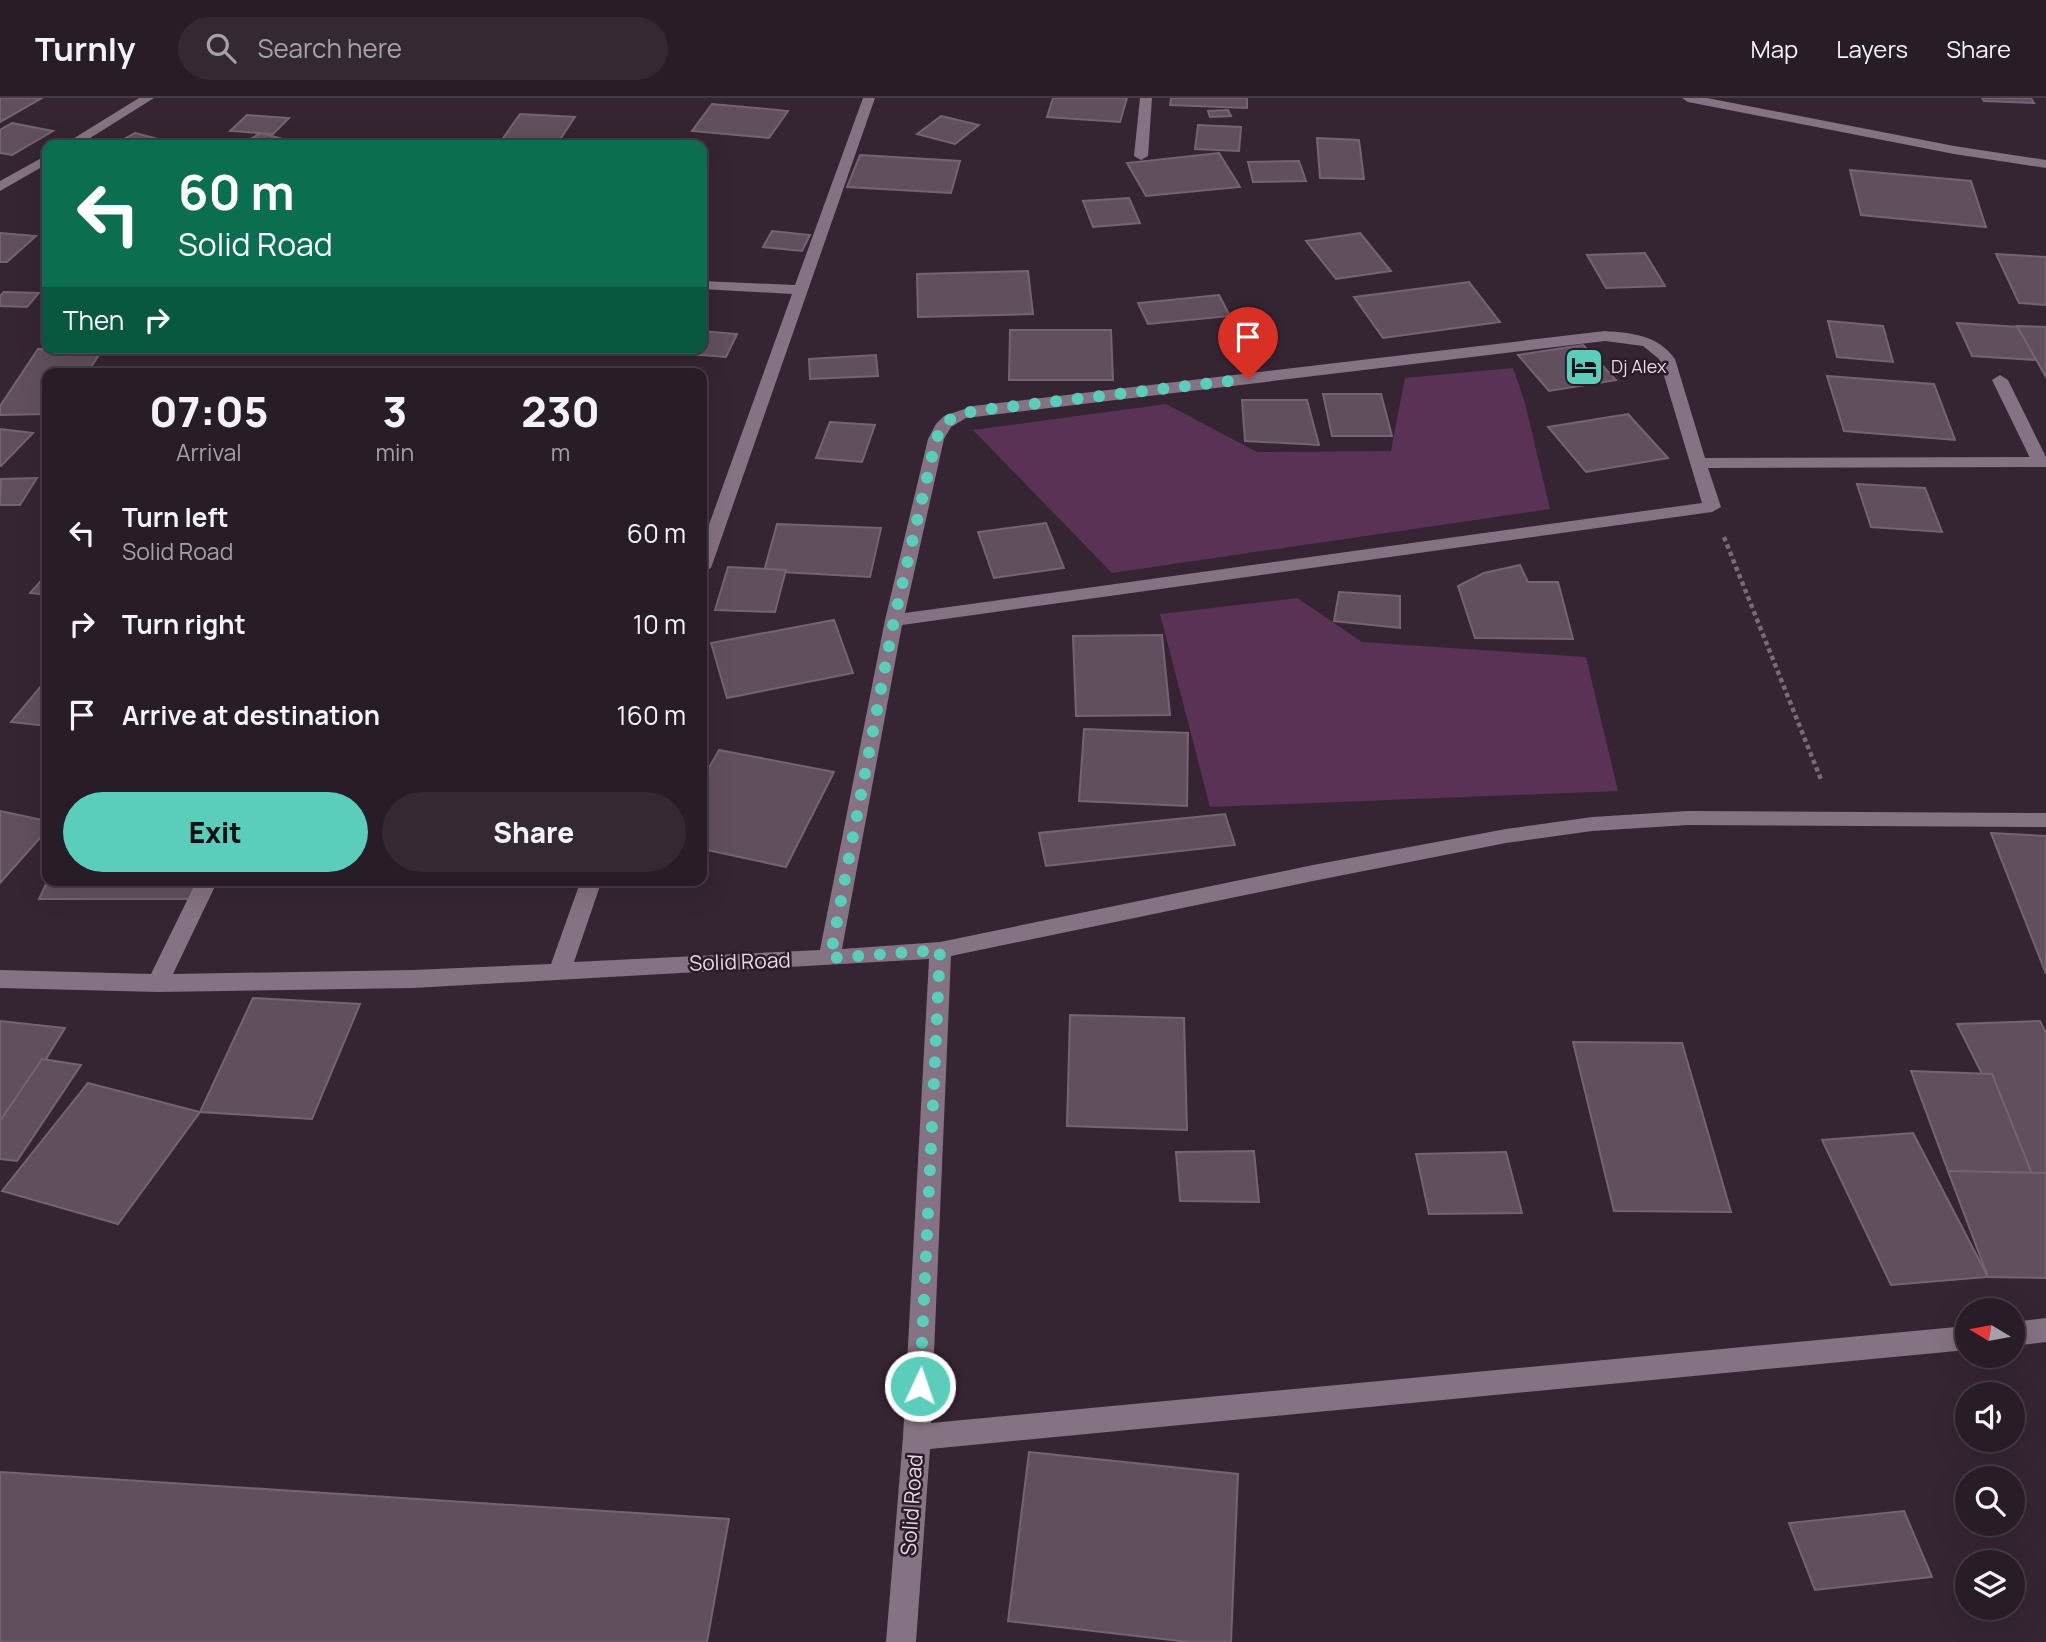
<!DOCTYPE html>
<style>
:root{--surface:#281c26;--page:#342932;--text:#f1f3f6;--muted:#a5a1a7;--line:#443a43;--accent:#5bcebb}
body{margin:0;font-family:Manrope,sans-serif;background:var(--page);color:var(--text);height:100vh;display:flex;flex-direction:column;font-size:26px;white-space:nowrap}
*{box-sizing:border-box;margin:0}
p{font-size:23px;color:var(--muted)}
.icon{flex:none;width:38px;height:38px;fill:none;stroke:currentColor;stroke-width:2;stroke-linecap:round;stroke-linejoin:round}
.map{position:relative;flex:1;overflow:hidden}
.panel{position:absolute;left:42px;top:270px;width:665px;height:518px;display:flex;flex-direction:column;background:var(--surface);border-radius:14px;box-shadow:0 7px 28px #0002,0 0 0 2px var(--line)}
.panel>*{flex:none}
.top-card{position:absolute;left:42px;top:42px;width:665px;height:214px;border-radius:14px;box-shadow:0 7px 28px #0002,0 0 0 2px var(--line);background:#0b6e4f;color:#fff;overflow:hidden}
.needle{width:46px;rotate:280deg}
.tools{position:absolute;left:1955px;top:1200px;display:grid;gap:14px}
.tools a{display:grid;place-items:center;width:70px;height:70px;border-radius:50%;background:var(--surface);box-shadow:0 7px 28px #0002,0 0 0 2px var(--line);font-size:35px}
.pin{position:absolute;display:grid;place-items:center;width:60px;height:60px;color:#fff;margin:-72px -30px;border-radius:50% 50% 50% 0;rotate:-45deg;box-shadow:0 0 7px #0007}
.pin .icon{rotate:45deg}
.me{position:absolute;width:77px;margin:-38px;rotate:3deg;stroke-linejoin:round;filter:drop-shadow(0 0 5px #0008)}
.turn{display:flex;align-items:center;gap:24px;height:147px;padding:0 21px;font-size:32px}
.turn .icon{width:91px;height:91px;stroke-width:2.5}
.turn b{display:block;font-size:49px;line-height:60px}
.then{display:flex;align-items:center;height:66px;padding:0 21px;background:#0003;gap:14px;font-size:26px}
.eta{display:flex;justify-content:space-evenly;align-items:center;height:119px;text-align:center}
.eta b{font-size:42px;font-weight:800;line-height:49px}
.cta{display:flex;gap:14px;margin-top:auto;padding:14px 21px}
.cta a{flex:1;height:80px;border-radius:42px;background:var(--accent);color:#111;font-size:28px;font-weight:800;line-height:80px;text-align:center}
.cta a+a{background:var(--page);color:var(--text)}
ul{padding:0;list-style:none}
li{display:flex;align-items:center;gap:21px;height:91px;padding:0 21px}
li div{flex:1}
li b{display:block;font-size:26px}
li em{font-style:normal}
header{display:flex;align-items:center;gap:42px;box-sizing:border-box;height:98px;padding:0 35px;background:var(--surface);border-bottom:2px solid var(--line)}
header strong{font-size:33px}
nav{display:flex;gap:38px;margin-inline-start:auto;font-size:24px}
.search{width:490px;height:63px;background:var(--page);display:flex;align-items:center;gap:18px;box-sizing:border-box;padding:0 24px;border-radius:38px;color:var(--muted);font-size:26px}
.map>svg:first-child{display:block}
</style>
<header>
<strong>Turnly</strong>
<div class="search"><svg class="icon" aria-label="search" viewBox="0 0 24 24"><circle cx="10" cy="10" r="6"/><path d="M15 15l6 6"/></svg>Search here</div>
<nav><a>Map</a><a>Layers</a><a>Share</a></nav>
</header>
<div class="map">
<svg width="2046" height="1544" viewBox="0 0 2046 1544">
<rect width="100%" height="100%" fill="#352533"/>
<g fill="#5a3256">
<path d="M1513,270L1525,305L1550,411L1112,475L973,332L1166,306L1257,354L1391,353L1405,280Z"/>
<path d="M1297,500L1362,544L1586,559L1618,693L1210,709L1160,516Z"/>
</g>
<g fill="#614f5e" stroke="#756272" stroke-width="2">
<path d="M0,0H42L0,24Z"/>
<path d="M1053,0H1127L1120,24L1047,19Z"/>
<path d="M1171,0H1247V10L1170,7Z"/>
<path d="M1982,0H2031L2034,5L1984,3Z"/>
<path d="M712,6L788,13L769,40L692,33Z"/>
<path d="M1228,12L1231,18L1210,19L1208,13Z"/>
<path d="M520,16L575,19L557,46L501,43Z"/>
<path d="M247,17L289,20L273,36L230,33Z"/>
<path d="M941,18L979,27L955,46L917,36Z"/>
<path d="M12,25L53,33L12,57L0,55V32Z"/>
<path d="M1198,27L1241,29L1239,53L1195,51Z"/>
<path d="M135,35L181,47H113Z"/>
<path d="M261,35L304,47H240Z"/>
<path d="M1317,40L1359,42L1364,81L1320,80Z"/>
<path d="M1219,55L1240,89L1146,98L1127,65Z"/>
<path d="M860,57L960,63L951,95L847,89Z"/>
<path d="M1299,63L1306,83L1253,84L1248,64Z"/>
<path d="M1850,72L1971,83L1986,129L1861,117Z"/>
<path d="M1129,100L1140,125L1093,129L1083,103Z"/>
<path d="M772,133L810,137L802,153L763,149Z"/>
<path d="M0,135L36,138L7,164H0Z"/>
<path d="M1360,135L1391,173L1336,181L1306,143Z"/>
<path d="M1645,155L1665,188L1606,190L1587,157Z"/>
<path d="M1996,156L2046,159V207L2019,205Z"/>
<path d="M1028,173L1033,216L918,219L917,176Z"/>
<path d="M1469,184L1500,224L1383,240L1354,199Z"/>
<path d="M4,194L39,195L27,209L0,208V198Z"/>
<path d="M1219,197L1230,218L1148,226L1138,205Z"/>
<path d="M1828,223L1883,228L1893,264L1837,259Z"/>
<path d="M1957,225L2019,229L2036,262L1972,258Z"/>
<path d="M2017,228L2046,229V279Z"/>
<path d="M1010,232H1111L1113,282H1009Z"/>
<path d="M702,233L737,236L726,259L675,255L678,250H702Z"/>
<path d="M1583,247L1616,282L1549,293L1518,257Z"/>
<path d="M487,250H536L535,254H485Z"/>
<path d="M38,251H103L87,275H47V316L0,317V308Z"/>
<path d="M876,257L878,278L810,281L809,261Z"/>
<path d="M1827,278L1934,286L1955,342L1844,333Z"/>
<path d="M1323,296H1381L1392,338H1332Z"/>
<path d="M1242,302H1307L1319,347L1245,343Z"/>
<path d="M1628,316L1668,360L1586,374L1548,329Z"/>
<path d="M830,324L875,327L862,364L816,360Z"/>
<path d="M0,331L33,335L1,368H0Z"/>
<path d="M37,380L20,407H0L1,381Z"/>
<path d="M1857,386L1925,390L1942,434L1871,429Z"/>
<path d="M1046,425L1064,470L994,480L978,434Z"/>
<path d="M777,426L881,430L870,479L764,473Z"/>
<path d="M1520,467L1528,484H1558L1573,541L1475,540L1458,488L1484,475Z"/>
<path d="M728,469L786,472L775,514L715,512Z"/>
<path d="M47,476V497L30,495Z"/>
<path d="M1339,494L1400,498V530L1334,523Z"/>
<path d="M834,522L853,575L727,600L711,545Z"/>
<path d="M1162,537L1170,617L1076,618L1073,538Z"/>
<path d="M47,581V628L11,624Z"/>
<path d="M1084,631L1188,635L1187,708L1079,703Z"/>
<path d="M719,652L834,674L786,769L702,751V682Z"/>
<path d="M0,713L47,723V732L0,785Z"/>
<path d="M1225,716L1235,747L1046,768L1039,735Z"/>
<path d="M1991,735L2046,738V876Z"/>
<path d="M48,782H199L190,801H39Z"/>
<path d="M253,900L360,906L312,1021L200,1014Z"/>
<path d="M1070,917L1184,920L1187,1032L1067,1028Z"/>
<path d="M0,923L65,930L0,1036Z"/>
<path d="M2040,923L2046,935V1075L2032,1076L1957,926Z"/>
<path d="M1573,944L1682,945L1731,1114L1614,1113Z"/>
<path d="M42,961L81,967L17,1063L0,1061V1023Z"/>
<path d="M1911,973L1992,976L2032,1076L1948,1073Z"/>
<path d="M88,985L200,1014L118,1126L2,1093Z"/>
<path d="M1913,1035L1988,1179L1891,1187L1822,1042Z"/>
<path d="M1254,1053L1259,1104L1180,1103L1176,1054Z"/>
<path d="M1506,1054L1522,1115L1429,1116L1416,1056Z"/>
<path d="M1948,1073L2046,1075V1180L1988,1179Z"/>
<path d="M1029,1354L1238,1376L1231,1544H1188L1008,1523Z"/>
<path d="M0,1374L729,1421L707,1544H0Z"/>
<path d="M1904,1413L1932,1479L1815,1492L1789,1425Z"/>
</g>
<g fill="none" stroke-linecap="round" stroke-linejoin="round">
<path stroke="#786a77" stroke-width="4.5" stroke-dasharray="4.5 3.5" stroke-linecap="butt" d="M1724,439L1822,684"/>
<path fill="#857282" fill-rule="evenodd" d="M2000,277L2008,282L2046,359V368H2034L2032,364L1992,282Z"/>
<g fill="#857282" fill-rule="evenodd">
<path d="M139,0H154L79,47H63Z"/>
<path d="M863,0H875L711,470L702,475V446L792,196L702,191V183L795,187Z"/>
<path d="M1140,0H1152L1148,58L1141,62L1134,58Z"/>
<path d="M47,57V66L0,93V83Z"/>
<path d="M1605,233C1632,235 1658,237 1675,261L1705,360L2046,359V369L1708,370L1721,409L1712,414L902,527L842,851L940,844L1313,767L1506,731L1592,719L1688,713L2046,715V729L1688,727L1592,733L1506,745L1313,783L951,858L931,1325L1967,1228V1252L930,1351L916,1544H886L903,1339L929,861L413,890L158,894L0,890V872L151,876L197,782H218L173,876L413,872L551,866L581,782H602L574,864L820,852L885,522L928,341L936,326L944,318L973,308ZM1605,243L1643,248L1659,261L1702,405L905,515L944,341L951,329L966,320Z"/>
<path d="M2046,1220V1244L2012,1248V1224Z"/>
</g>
<path fill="#857282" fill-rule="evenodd" d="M1682,0H1707L1954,48L2046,62V70L1954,56L1688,4Z"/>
</g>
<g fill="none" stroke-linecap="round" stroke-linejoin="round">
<path stroke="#5bcebb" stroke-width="12" stroke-dasharray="0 21.6" d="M920,1288L940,852L830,860L894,522L936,341L946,323L973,313L1248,281"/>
</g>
<defs>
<g id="hotel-square" transform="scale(2.0125)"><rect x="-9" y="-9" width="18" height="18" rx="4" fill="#5bcebb" stroke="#2b1b29"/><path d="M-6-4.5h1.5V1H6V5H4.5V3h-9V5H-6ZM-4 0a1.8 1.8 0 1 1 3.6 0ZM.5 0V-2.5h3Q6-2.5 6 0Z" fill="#111"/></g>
</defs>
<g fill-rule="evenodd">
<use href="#hotel-square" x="1584" y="269"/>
</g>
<g text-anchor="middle" stroke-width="5" stroke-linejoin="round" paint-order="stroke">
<g font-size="18" fill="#e4d9e3" stroke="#2b1b29" text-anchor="start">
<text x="1611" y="275">Dj Alex</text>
</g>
<g font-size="21" fill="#e4d9e3" stroke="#2b1b29">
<text transform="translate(740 864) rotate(-2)" y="7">Solid Road</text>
<text transform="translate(912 1407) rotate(-86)" y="7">Solid Road</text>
</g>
</g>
</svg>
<div class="tools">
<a><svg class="needle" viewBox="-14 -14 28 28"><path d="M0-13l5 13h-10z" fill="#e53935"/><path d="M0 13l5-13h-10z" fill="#a5a1a7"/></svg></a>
<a><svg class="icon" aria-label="sound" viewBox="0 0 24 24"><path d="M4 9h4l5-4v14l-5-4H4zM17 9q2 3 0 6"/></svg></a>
<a><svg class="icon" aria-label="search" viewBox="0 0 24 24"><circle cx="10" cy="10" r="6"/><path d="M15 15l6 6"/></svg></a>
<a><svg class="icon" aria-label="layers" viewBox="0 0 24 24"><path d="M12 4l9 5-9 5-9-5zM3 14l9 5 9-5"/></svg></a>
</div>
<div class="pin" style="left:1248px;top:281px;background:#d93025"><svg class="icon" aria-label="arrive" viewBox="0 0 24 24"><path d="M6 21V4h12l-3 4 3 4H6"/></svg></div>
<svg class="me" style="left:920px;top:1288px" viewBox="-20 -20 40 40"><circle r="17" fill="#5bcebb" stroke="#fff" stroke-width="3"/><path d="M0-11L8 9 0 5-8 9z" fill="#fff"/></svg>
<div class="top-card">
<div class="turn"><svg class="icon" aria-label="left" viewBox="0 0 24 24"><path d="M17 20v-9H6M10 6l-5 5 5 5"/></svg><div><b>60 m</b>Solid Road</div></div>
<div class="then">Then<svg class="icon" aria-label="right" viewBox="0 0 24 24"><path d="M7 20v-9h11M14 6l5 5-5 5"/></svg></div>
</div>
<section class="panel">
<div class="eta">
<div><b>07:05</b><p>Arrival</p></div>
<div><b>3</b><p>min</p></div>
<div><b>230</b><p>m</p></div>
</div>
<ul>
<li><svg class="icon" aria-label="left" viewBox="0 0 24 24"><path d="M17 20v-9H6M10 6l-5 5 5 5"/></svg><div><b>Turn left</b><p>Solid Road</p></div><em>60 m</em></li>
<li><svg class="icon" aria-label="right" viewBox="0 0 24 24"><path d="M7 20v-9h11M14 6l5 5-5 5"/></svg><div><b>Turn right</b></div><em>10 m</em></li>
<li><svg class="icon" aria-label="arrive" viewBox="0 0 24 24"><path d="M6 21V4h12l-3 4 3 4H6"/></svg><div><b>Arrive at destination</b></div><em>160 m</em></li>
</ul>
<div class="cta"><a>Exit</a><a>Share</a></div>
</section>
</div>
